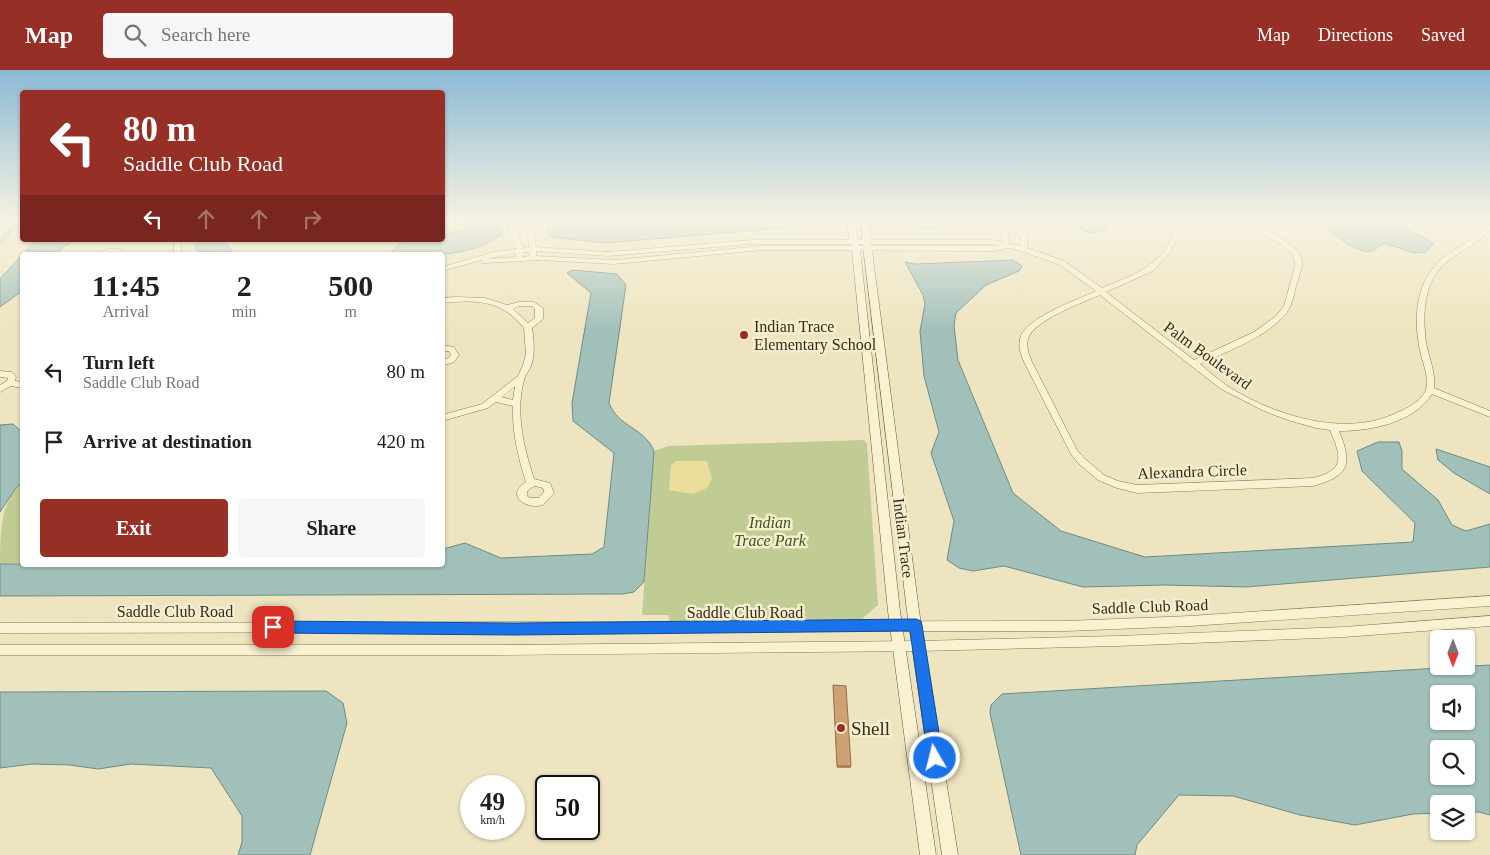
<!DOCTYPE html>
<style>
:root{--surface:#fff;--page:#f6f6f6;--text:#202124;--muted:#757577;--accent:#963027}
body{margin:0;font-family:Georgia,serif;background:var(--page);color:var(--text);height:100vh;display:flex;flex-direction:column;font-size:19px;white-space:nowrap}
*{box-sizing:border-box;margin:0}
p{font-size:16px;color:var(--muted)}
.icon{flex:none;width:28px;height:28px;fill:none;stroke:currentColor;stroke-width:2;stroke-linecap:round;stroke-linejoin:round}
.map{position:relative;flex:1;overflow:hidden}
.sheet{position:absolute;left:20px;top:182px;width:425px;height:315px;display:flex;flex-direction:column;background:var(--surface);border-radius:5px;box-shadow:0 1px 4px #0004}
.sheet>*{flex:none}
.banner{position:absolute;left:20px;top:20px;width:425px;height:152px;border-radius:5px;box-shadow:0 1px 4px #0004;background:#963027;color:#fff;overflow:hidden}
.needle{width:32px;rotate:180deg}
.buttons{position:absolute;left:1430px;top:560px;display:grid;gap:10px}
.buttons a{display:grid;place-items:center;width:45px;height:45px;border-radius:5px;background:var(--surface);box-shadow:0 1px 4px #0004;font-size:25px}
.speed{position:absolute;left:460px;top:705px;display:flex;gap:10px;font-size:25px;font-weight:700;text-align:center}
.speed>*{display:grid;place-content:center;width:65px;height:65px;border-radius:50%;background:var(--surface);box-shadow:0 1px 4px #0004;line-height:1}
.speed small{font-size:12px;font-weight:400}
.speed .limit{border:2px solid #111;border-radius:8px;background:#fff;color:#111}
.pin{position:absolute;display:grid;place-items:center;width:42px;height:42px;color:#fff;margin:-21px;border-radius:10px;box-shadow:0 2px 8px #0006}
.me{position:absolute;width:55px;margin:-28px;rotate:352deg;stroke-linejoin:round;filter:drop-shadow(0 0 4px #0008)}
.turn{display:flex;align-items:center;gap:18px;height:105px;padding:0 20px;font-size:22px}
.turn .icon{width:65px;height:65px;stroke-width:2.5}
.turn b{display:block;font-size:35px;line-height:42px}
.lanes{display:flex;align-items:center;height:48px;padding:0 20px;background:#0003;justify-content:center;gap:25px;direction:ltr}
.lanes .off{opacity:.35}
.eta{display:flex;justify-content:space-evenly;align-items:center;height:85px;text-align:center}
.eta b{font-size:30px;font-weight:600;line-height:35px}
.cta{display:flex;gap:10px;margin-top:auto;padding:10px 20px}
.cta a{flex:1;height:58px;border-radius:5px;background:var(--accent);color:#fff;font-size:20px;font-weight:600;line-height:58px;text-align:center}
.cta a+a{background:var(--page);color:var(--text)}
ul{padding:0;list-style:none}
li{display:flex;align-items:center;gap:15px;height:70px;padding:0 20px}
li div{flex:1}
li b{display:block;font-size:19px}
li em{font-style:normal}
header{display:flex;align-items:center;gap:30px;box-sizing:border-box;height:70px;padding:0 25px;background:var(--accent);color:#fff}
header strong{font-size:24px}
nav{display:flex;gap:28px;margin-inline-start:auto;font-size:18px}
.search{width:350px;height:45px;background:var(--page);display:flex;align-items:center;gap:12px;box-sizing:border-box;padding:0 18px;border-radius:5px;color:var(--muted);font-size:19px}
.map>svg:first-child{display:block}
</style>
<header>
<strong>Map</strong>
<div class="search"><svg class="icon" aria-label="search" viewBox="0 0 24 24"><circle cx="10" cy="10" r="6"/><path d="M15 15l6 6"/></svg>Search here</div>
<nav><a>Map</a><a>Directions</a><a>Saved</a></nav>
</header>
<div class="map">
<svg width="1490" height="785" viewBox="0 0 1490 785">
<rect width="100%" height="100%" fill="#eee4bf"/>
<g fill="#c0cc93">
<path d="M864,370L867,374L878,535L862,549L670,551L668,545H642L654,381L669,376Z"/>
<path d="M22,413V493L0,494C0,464 0,432 22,413Z"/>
</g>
<path fill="#ebdd9b" d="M676,391H707L712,409L707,418L693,424L669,420L671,395Z"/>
<g fill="#a2c0ba" stroke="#6a8d88" fill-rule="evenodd">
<path d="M545,150H575L576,153L810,150L794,157L605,173L550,167Z"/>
<path d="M909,150H942L934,159L925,160L913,156Z"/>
<path d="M1069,150H1111L1104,161C1089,165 1081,161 1069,150Z"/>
<path d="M1313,150C1352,150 1401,148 1433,174L1426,182L1414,183L1384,173C1380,176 1375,180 1371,181C1354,185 1329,157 1313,150Z"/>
<path d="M484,153L497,154L501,165C467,189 424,185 384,185L389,184L404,170H442L443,165Z"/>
<path d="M38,170H74L53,185H22V221L0,237V209L33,173Z"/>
<path d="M196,170H224L232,182L237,185H201L196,179Z"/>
<path d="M1013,190L1022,196L1019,201L986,215L956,243L954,256L958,290L1013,423L1061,461L1145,487L1413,472L1415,453L1362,401L1357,381L1378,372H1399L1402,381V399L1438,430L1452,455L1466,461L1490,454V497L1246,517L1165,515L1083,517L1004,496L973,501L959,498L947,490L954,451L931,383L939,362L924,306L920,261L925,234L923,225L905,192L916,194Z"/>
<path d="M572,200L617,204L626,215L609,333C619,358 644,357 654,381L644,512L634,522L623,524L0,526V494L442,495L443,479L465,473L501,488L592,484L604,477L614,383L573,351L572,333L591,223L567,203Z"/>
<path d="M13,354L22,362V413L16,418L0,442V355Z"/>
<path d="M1436,379L1490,397V424L1454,403L1438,390Z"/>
<path d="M1490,595V745L1479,742H1466V734H1439V743L1413,744L1355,755L1300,745L1233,726L1179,725L1137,775L1135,785H1021L990,643L991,635L1002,624ZM1439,624H1466V651H1439ZM1439,679H1466V706H1439Z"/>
<path d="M326,621L343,633L347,653L310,785H238L242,772V746L211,698L131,694L98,699L70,695L32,694L0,698V622Z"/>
</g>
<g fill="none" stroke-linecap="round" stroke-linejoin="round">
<path fill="#a2c0ba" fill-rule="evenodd" d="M17,150H22V152L2,174H0V168Z"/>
<g stroke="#877557" stroke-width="1">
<g id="minor">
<path d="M461,150H474L471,152L442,158V154Z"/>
<path d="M505,150H511L524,178L529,177L528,164L518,150H524L534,164L536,177L608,182L751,170H993L1002,172L1001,166L1003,161L1016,158L1028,165L1027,178L1064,191L1102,218C1125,208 1152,200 1167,177C1172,169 1172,158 1180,150H1187L1182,156L1172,180L1153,201L1106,222L1194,290L1254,262L1276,246L1284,236L1294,200L1295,192L1293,185L1282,175L1266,166L1220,150C1240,150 1293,166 1301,187C1304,196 1299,207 1296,216C1293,229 1291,241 1280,250C1258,271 1227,281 1200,294C1208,301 1217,308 1226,315C1272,345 1346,369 1398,342C1408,338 1419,332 1425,322C1430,311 1424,296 1421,285C1414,256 1414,222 1433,198C1446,180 1469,175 1484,159L1466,150H1475L1487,155L1490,154V161C1486,164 1482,168 1478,171C1465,181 1448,187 1438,201C1423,220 1423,249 1426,272C1429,288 1436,303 1434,318L1490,341V347L1432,324C1414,353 1370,361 1339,361C1353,395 1349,406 1313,416L1137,423L1117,418L1098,410L1078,393L1071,384L1024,292C1021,284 1018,278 1020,269C1024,248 1077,230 1096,221L1060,195L1021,181L1009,178L994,181L762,180L614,194L539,190L485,193H483L482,190L442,201V197L494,182L517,179ZM1015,162L1021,166L1020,176L1009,174L1008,164ZM751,174H993L1000,176H762L614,190L536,186V181L608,186ZM524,182H529L530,186L522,187ZM516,183V187L486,189ZM1100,225L1221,319L1264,341L1288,350L1316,358L1330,360C1341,386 1346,400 1313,408L1137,415L1118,411L1104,405L1084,388L1077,380L1032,292C1029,284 1026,278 1028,269C1032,251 1084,232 1100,225Z"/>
<path d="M174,170H180L182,185H174Z"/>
<path d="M107,179H121L124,185H116V183L98,185Z"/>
<path d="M458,227L485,228L507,235L519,232H534L543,238V249L532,258C534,271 535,284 531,296C529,301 525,305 524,310C515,343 524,378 534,409L550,413L554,423L543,435C525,440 505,425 526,412C518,387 512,362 513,336L496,332L488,338L442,351V345L482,334L518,306L523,295L526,284L524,258C519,253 514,246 507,242C488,229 464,231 442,233V228ZM519,236H532L535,239V248L528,253L513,239ZM515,316L513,330L501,327ZM535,416L543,418L544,422L538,428H530L527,426C526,420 530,418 535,416Z"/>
<path d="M442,275L454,277L459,285L454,292L442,296V290L448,288L451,285L449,281H442Z"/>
<path d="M0,301L12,302L16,307L15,311L22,312V318L11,316L0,322V315L7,311L8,308L0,307Z"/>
</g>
</g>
<g stroke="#877557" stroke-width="1">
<g id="tertiary">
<path d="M1490,526V536L1190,556L1067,561L0,563V553L1067,551L1190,546Z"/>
<path d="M1490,546V556L1344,567L1117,576L919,581L497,585H0V575H497L919,571L1117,566L1344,557Z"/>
</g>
</g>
<g stroke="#68563b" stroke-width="1">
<g id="secondary">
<path d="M846,150H854L860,180L900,541L936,785H920L888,541L852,180Z"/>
<path d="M860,150H868L919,541L958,785H942L907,541Z"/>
</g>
</g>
<use href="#minor" fill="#f9f1d2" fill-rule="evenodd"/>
<use href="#tertiary" fill="#f9f1d2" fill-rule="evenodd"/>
<use href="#secondary" fill="#f9f1d2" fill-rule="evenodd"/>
</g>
<path fill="#b08a64" d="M833,615L851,696V698H837L833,618Z"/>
<path fill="#cda174" stroke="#907151" d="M833,615L846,616L851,696H837Z"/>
<linearGradient id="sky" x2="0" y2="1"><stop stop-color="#8cb9d6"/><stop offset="0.58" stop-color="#f7f3e2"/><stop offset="1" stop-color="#f7f3e2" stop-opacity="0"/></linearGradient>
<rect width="1490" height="260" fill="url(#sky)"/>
<path fill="#1a73e8" stroke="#114b97" d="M916,549L921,551L922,555L943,688L941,693L935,695L930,693L928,688L910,561L514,565L273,563L269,561L267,557L269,553L273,551L514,553Z"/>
<g fill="#963027" stroke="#f5eece" stroke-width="2">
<circle cx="744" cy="265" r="5"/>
<circle cx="841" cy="658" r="5"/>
</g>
<g text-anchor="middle" stroke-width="5" stroke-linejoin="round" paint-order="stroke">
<g font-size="16" fill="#362b1c" stroke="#f5eece" text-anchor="start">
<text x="754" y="262">Indian Trace<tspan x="754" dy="18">Elementary School</tspan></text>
</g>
<g font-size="16" fill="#362b1c" stroke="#f5eece">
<text transform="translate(1208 285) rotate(36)" y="6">Palm Boulevard</text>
<text transform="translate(1192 401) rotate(-2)" y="6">Alexandra Circle</text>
<text transform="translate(904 468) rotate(83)" y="6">Indian Trace</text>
<text transform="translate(1150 536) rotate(-2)" y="6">Saddle Club Road</text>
<text x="175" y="547">Saddle Club Road</text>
<text x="745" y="548">Saddle Club Road</text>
</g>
<g font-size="16" font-style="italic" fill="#425222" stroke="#f5eece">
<text x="770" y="458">Indian<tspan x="770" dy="18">Trace Park</tspan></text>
</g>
<g font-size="19" fill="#362b1c" stroke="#f5eece" text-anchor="start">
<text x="851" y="665">Shell</text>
</g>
</g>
</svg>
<div class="buttons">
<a><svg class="needle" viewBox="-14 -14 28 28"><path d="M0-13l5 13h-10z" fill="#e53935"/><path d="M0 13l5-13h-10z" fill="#757577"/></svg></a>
<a><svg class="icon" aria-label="sound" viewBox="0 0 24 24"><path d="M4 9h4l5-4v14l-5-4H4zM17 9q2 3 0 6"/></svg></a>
<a><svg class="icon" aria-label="search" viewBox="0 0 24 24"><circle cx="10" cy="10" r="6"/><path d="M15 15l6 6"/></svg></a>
<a><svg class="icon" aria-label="layers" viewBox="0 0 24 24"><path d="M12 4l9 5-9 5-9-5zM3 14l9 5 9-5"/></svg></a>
</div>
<div class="speed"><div>49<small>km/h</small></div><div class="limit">50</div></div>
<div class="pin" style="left:273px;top:557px;background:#d93025"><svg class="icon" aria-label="arrive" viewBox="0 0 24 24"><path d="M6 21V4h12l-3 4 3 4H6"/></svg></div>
<svg class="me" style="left:935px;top:688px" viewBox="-20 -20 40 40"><circle r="17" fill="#1a73e8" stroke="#fff" stroke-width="3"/><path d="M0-11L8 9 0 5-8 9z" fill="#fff"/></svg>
<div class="banner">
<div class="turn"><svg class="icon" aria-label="left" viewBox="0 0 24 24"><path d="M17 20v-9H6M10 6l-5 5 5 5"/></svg><div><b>80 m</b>Saddle Club Road</div></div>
<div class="lanes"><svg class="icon" aria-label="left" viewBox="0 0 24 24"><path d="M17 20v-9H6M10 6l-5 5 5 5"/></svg><svg class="icon off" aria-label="ahead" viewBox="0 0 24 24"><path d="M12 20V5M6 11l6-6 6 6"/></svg><svg class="icon off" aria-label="ahead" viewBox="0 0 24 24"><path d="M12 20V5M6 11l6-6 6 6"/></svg><svg class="icon off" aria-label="right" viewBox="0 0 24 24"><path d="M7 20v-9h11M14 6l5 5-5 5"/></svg></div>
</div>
<section class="sheet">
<div class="eta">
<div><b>11:45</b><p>Arrival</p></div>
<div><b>2</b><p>min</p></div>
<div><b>500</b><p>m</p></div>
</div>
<ul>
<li><svg class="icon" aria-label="left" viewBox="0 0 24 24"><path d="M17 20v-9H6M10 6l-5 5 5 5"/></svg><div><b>Turn left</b><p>Saddle Club Road</p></div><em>80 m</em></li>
<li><svg class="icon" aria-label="arrive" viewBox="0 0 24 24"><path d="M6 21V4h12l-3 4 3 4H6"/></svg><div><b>Arrive at destination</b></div><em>420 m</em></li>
</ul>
<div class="cta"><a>Exit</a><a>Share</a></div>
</section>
</div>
